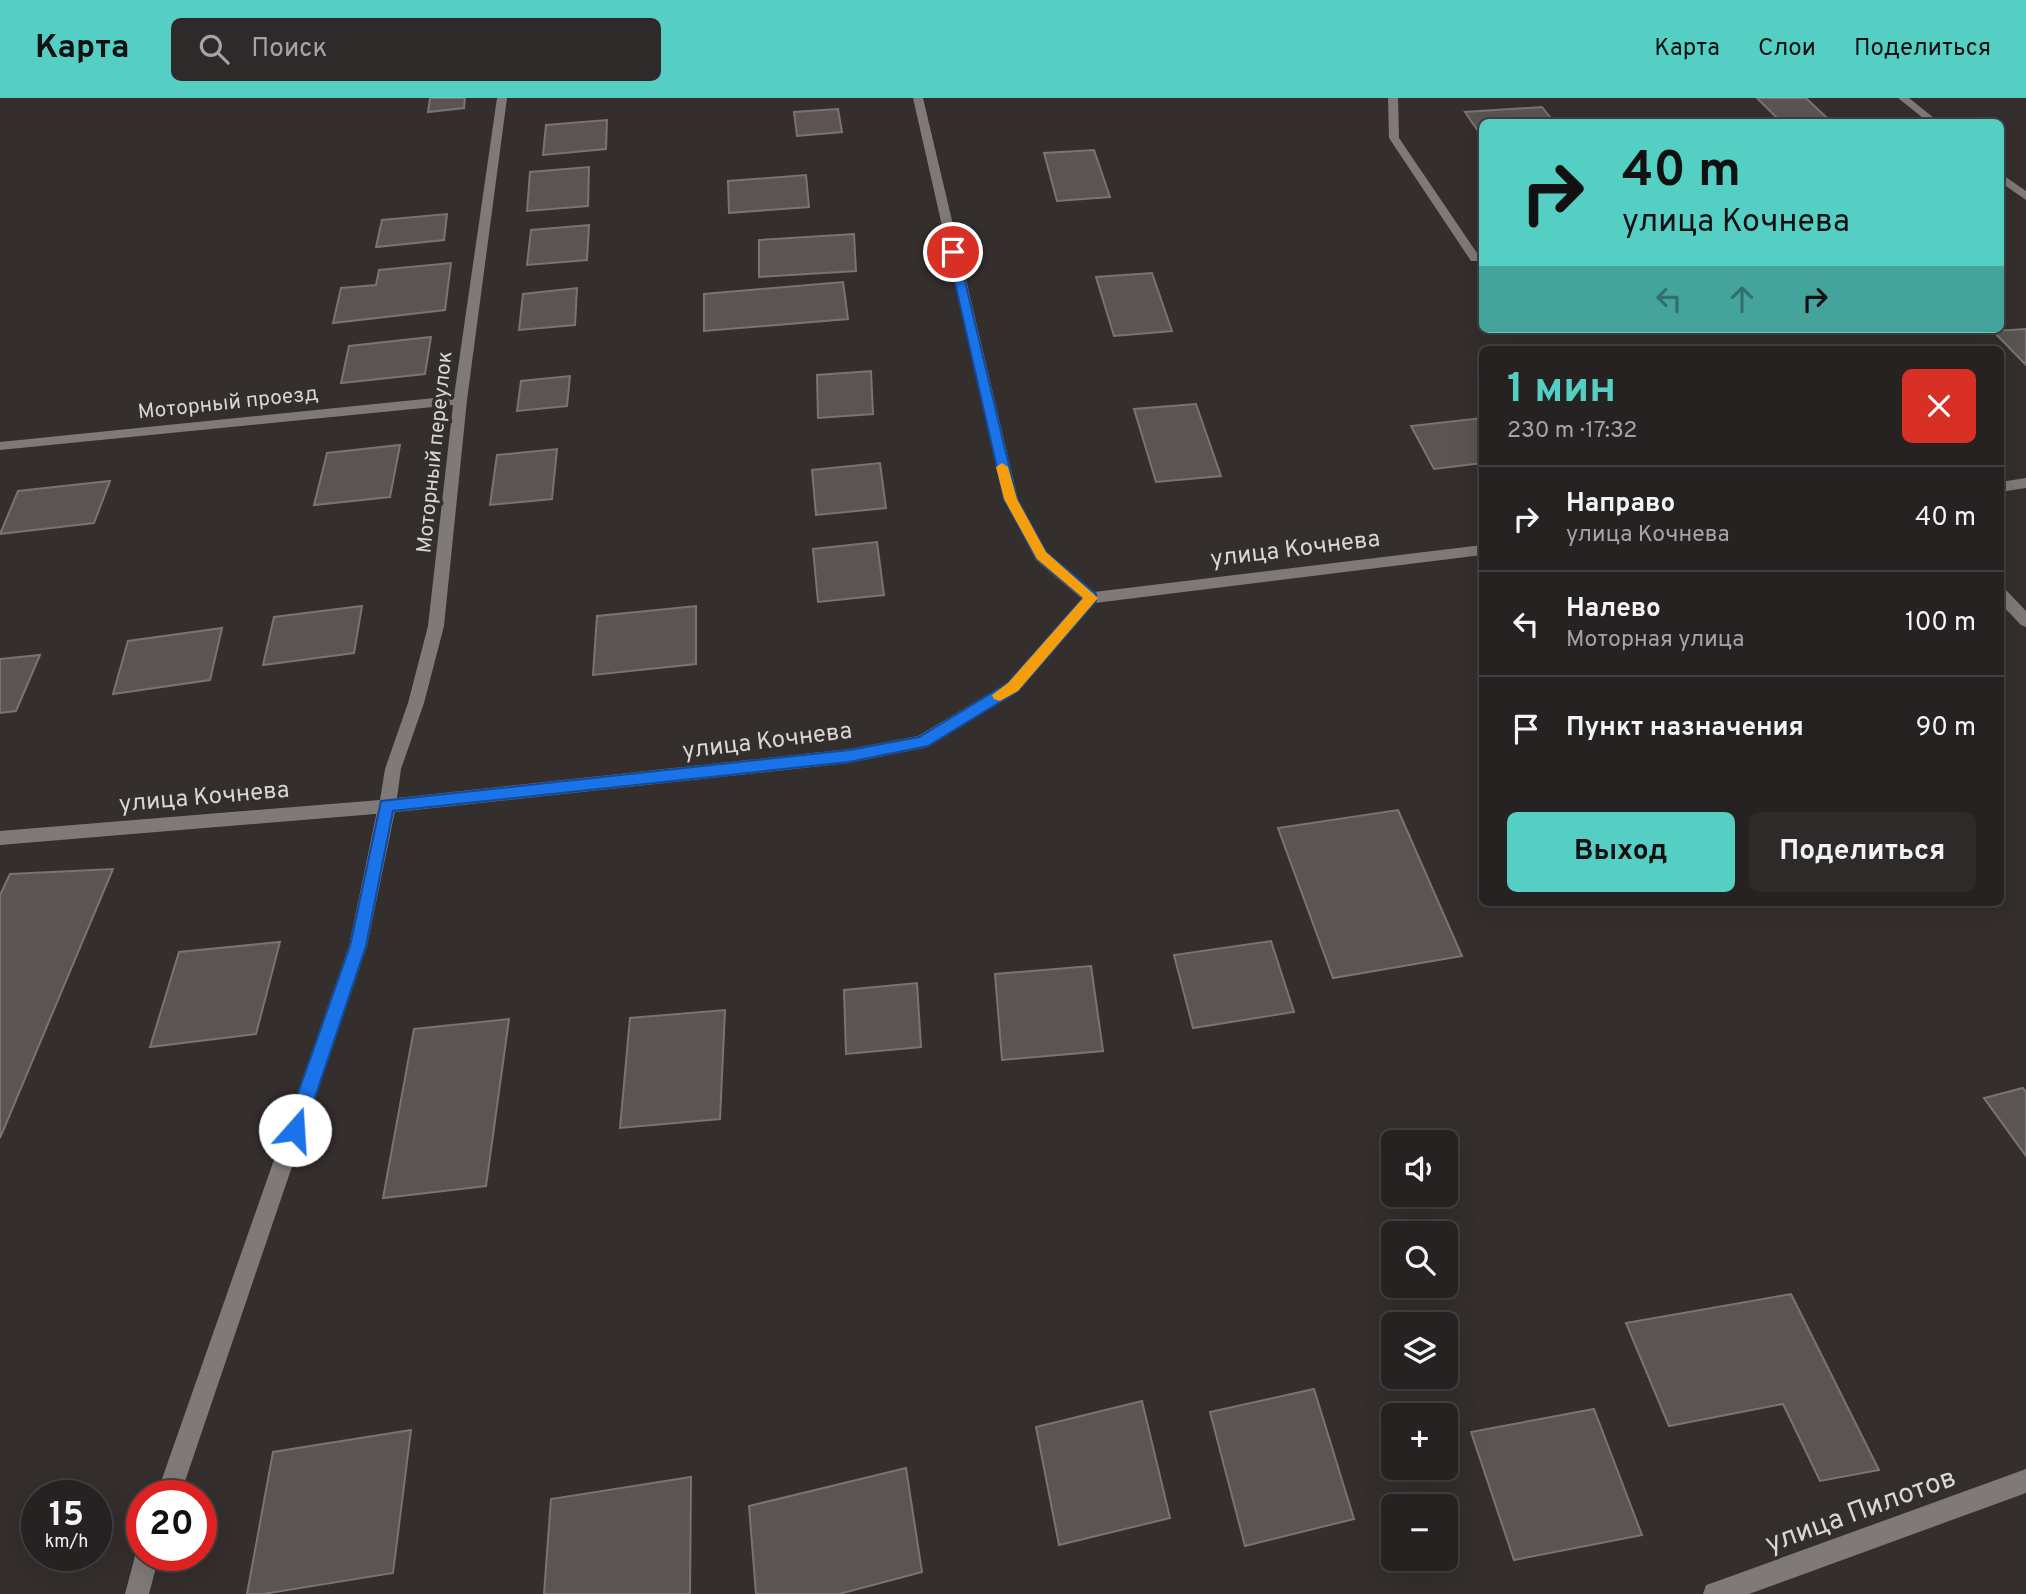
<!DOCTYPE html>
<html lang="ru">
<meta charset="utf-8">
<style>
:root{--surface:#272222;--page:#2f2a2a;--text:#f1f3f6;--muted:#a4a4a5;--line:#433f40;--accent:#55cec4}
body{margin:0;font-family:Overpass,sans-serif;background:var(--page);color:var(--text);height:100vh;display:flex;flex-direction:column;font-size:26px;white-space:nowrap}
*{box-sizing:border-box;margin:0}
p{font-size:23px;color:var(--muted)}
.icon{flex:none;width:38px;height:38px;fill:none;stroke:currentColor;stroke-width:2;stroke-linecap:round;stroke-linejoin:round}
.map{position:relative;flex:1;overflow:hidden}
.panel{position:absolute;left:1479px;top:248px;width:525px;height:560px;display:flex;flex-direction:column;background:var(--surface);border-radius:10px;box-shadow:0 7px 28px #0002,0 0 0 2px var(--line)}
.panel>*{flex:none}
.top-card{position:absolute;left:1479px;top:21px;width:525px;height:214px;border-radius:10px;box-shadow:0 7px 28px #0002,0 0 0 2px var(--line);background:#55cec4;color:#111;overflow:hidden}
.controls{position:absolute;left:1381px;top:1032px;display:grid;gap:14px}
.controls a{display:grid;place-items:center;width:77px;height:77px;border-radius:10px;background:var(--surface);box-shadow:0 7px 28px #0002,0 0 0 2px var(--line);font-size:35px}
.speed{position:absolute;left:21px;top:1382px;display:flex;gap:14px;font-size:35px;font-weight:700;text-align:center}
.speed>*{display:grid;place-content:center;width:91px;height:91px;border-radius:50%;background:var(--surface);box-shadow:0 7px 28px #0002,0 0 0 2px var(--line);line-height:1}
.speed small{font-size:18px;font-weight:400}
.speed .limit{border:10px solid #d22;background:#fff;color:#111}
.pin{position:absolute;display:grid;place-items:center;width:60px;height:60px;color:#fff;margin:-30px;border:4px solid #fff;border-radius:50%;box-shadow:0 2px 7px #0007}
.me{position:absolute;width:77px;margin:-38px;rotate:19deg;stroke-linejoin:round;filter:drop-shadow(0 0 5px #0008)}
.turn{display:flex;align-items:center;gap:24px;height:147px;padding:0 28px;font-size:32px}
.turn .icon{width:91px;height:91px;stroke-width:2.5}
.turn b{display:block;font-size:49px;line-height:60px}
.lanes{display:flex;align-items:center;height:66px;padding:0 28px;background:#0003;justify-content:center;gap:35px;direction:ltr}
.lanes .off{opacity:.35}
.round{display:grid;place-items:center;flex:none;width:74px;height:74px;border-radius:10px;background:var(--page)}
.head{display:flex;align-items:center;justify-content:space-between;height:119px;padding:0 28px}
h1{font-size:42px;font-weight:700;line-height:52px;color:var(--accent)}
.cta{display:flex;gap:14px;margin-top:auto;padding:14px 28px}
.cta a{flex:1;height:80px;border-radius:10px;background:var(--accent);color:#111;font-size:28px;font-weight:700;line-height:80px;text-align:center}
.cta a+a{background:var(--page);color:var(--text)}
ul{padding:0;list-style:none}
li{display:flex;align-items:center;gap:21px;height:105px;padding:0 28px;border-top:2px solid var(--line)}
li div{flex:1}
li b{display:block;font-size:26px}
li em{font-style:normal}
header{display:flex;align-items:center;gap:42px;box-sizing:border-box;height:98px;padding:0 35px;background:var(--accent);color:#111}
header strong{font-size:33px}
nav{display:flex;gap:38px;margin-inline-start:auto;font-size:24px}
.search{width:490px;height:63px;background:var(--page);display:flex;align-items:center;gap:18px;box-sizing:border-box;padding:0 24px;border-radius:10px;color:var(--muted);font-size:26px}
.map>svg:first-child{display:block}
</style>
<header>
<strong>Карта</strong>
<div class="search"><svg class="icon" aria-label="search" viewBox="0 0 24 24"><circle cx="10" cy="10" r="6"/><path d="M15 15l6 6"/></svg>Поиск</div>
<nav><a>Карта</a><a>Слои</a><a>Поделиться</a></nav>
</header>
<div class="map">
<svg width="2026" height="1496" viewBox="0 0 2026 1496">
<rect width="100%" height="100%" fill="#342e2d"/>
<g fill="#5a5452" stroke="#797371" stroke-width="2">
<path d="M430,0H465L464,10L428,14Z"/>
<path d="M1757,0H1806L1828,21L1781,24Z"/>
<path d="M1542,9L1554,24H1482V39L1465,14Z"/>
<path d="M838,11L842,34L797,38L794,14Z"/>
<path d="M607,22L606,51L543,57L546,27Z"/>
<path d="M1094,52L1110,99L1057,103L1044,55Z"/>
<path d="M589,69L588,108L527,113L530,74Z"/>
<path d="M806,77L809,109L729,115L728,83Z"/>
<path d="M447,116L444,142L376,149L382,122Z"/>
<path d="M589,127L587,162L527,167L531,132Z"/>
<path d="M854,136L856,173L759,179V142Z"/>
<path d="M451,165L445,212L333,225L341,190L376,187L379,172Z"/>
<path d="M1152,175L1172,233L1114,238L1096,179Z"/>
<path d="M843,184L848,221L704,233V196Z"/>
<path d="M577,190L575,227L519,232L523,196Z"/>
<path d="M2026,231V267L1993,233Z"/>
<path d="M431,239L425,276L341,285L349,248Z"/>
<path d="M871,273L873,316L818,320L817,277Z"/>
<path d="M570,278L567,308L517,313L521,283Z"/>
<path d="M1196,306L1221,378L1156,384L1134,311Z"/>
<path d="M1482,320V365L1434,371L1411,328Z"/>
<path d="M400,347L390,399L314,407L327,355Z"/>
<path d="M557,351L552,401L490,407L497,357Z"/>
<path d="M880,365L886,410L816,417L812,372Z"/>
<path d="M110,383L94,425L0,436L18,393Z"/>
<path d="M877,444L884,497L818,504L813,451Z"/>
<path d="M362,508L354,555L263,567L274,519Z"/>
<path d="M696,508V566L593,577L597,518Z"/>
<path d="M222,530L210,582L113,596L128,543Z"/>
<path d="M40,557L16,613L0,615V561Z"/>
<path d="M1398,712L1462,858L1333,880L1278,730Z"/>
<path d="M113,771L0,1040V797L10,776Z"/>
<path d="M1271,843L1294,914L1193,930L1174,857Z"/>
<path d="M280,844L256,936L150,949L179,854Z"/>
<path d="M1091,868L1103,953L1002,962L995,876Z"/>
<path d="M917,885L921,949L846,956L844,892Z"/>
<path d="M725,912L720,1021L620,1030L630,920Z"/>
<path d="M509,921L486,1088L383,1100L414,931Z"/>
<path d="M2023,990L2026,994V1058L1984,1000Z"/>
<path d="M1791,1196L1879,1372L1820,1383L1783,1306L1669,1328L1626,1225Z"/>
<path d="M1314,1291L1354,1421L1245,1448L1210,1314Z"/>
<path d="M1142,1303L1170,1420L1059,1447L1036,1329Z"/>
<path d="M1594,1311L1642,1437L1514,1462L1471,1334Z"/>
<path d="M411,1332L393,1475L263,1496H247L273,1354Z"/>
<path d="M906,1370L922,1474L839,1496H756L749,1408Z"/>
<path d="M691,1379L690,1496H544L551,1401Z"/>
</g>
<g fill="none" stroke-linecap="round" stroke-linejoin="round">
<g fill="#7f7977" fill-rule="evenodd">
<path d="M1388,0H1398L1399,40L1481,161L1479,163H1471L1389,40Z"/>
<path d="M1898,0H1909L1939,24H1928Z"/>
<path d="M2000,75L2026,93V102L2000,84Z"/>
<path d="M387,701L393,703L396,708L367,848L180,1398H156L349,848L378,708L381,703Z"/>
<path d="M142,1448V1458H159L149,1496H125L135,1458Z"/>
</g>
<g fill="#7f7977" fill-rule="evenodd">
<path d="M497,0H507L467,302L444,528L424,605L401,671L397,700L849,651L918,638L1007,585L1082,501L1036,462L1004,401L913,0H923L1018,401L1047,455L1094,494L1482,447V457L1095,505L1019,593L928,649L849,665L387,715L0,747V733L380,702L385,671L408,605L428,528L453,307L0,352V344L454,298Z"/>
<path d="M2026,380V390L2000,394V384Z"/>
<path d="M2000,490L2005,491L2026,513V529L2021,527L2000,505Z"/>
<path d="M2026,1371V1395L1749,1496H1703L1706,1487L1715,1484Z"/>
</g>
</g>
<path fill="#1a73e8" stroke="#114b97" stroke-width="2" d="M953,150L958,154L1017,401L1046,454L1096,496V503L1018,593L928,648L849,664L393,713L366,848L304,1032L301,1038L295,1041L288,1038L285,1032L350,848L381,703L849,652L919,639L1008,585L1083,500L1037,461L1004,401L948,154Z"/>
<path fill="#f59e0b" d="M1002,365L1008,369L1017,401L1046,454L1098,500L1018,593L1000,603L994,601L992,597L1008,585L1083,500L1037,461L1004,401L996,369Z"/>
<g text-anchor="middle" stroke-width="7" stroke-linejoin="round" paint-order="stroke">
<g font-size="21" fill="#d9d6d4" stroke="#342e2d">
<text transform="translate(228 304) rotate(-6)" y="7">Моторный проезд</text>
<text transform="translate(434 354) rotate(-84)" y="7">Моторный переулок</text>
</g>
<g font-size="24" fill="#d9d6d4" stroke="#342e2d">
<text transform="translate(1295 450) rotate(-7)" y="8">улица Кочнева</text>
<text transform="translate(767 642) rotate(-7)" y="8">улица Кочнева</text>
<text transform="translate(204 698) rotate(-5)" y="8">улица Кочнева</text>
</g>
<g font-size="28" fill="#d9d6d4" stroke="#342e2d">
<text transform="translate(1860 1411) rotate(-20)" y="10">улица Пилотов</text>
</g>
</g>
</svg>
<div class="controls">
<a><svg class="icon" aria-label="sound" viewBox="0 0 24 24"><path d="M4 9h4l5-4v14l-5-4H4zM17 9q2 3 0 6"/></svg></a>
<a><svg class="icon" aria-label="search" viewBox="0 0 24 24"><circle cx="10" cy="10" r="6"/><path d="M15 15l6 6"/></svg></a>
<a><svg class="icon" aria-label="layers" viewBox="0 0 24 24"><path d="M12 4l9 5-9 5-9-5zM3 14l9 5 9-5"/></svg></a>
<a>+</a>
<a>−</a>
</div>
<div class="speed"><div>15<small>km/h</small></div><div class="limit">20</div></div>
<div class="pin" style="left:953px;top:154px;background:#d93025"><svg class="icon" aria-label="arrive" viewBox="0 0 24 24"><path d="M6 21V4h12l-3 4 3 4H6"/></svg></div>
<svg class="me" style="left:295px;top:1032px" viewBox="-20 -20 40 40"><circle r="19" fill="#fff"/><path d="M0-13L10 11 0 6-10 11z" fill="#1a73e8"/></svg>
<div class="top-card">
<div class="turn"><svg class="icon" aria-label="right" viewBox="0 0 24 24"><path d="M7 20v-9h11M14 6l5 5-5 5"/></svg><div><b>40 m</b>улица Кочнева</div></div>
<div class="lanes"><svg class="icon off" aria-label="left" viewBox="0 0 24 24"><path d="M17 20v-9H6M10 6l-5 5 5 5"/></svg><svg class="icon off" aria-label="ahead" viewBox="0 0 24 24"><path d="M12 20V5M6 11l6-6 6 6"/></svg><svg class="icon" aria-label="right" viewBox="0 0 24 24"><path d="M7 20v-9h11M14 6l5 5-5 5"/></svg></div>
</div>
<section class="panel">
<div class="head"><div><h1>1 мин</h1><p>230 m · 17:32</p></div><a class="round" style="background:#d93025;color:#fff"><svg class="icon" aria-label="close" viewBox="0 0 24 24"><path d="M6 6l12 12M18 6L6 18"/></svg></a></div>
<ul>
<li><svg class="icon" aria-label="right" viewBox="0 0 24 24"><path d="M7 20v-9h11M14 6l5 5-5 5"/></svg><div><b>Направо</b><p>улица Кочнева</p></div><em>40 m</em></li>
<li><svg class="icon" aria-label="left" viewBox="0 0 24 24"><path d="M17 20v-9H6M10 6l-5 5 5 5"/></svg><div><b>Налево</b><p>Моторная улица</p></div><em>100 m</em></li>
<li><svg class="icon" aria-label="arrive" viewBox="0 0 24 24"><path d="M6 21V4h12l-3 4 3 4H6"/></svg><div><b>Пункт назначения</b></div><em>90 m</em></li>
</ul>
<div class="cta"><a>Выход</a><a>Поделиться</a></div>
</section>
</div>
